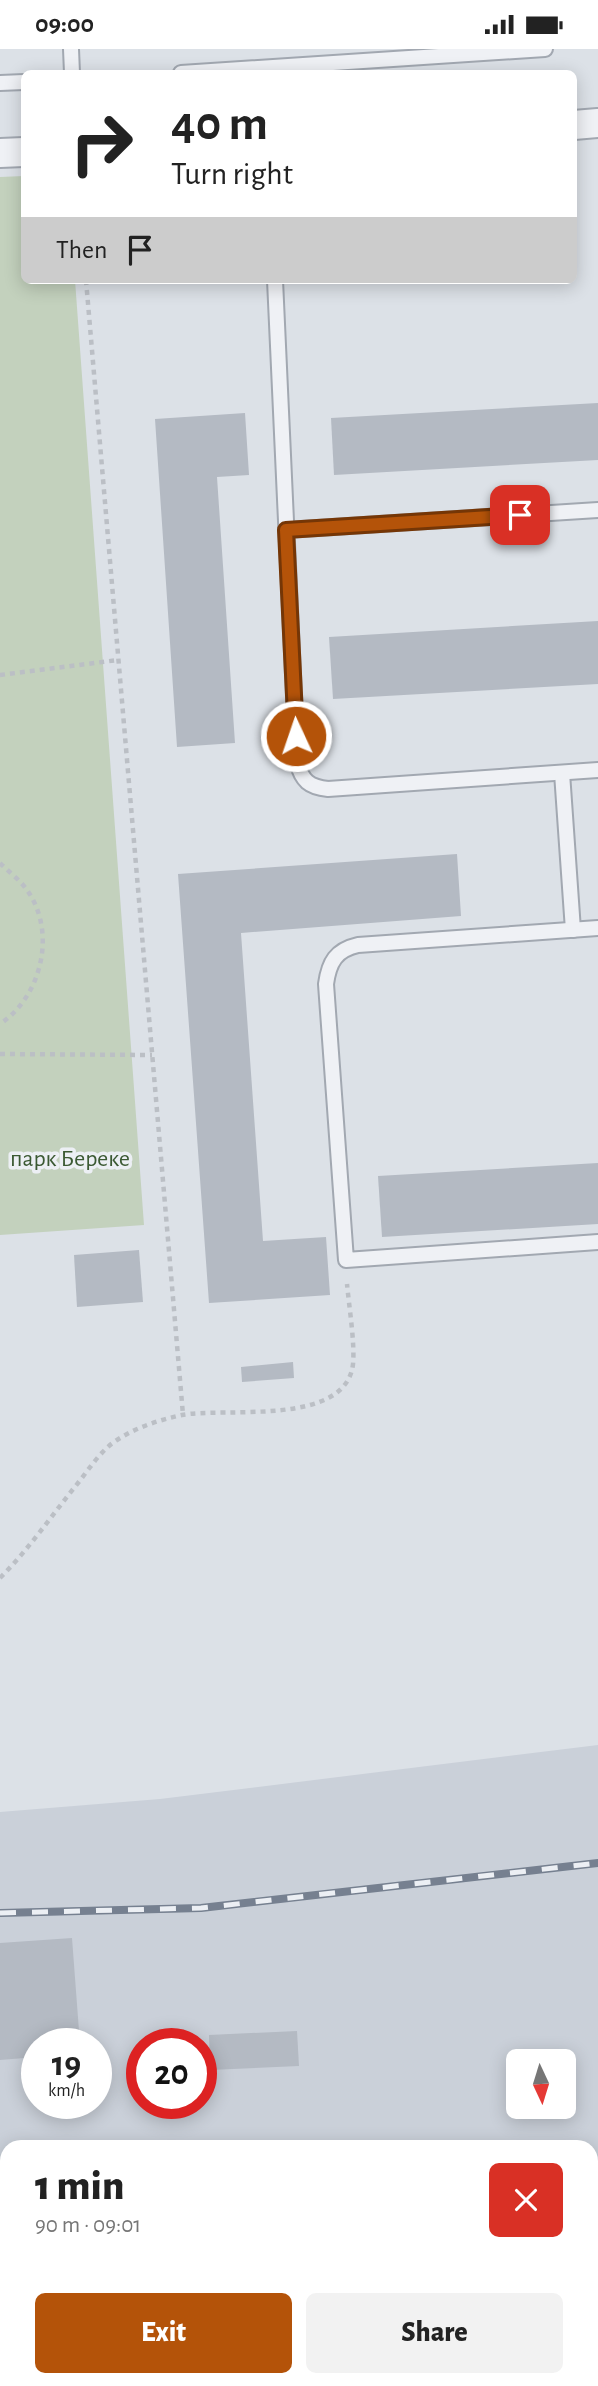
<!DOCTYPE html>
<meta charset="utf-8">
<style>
:root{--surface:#fff;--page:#f2f2f2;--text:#222;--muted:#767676;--accent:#b45309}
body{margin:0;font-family:"Alegreya Sans",sans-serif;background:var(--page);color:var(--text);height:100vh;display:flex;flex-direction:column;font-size:26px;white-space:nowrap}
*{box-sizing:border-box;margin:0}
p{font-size:23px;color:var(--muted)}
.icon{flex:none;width:38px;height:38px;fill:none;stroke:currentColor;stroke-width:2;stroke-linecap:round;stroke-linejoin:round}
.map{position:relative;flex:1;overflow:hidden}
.panel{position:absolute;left:0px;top:2091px;width:598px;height:247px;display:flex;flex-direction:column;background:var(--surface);border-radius:21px 21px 0 0;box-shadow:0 4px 18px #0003}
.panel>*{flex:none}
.top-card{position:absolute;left:21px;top:21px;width:556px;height:214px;border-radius:10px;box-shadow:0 4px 18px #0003;background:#fff;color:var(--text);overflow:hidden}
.needle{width:46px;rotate:176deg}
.fabs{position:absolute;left:506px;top:2000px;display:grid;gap:14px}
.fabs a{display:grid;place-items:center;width:70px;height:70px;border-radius:10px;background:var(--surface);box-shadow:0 4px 18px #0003;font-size:35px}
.speed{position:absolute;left:21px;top:1979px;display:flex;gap:14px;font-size:35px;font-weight:700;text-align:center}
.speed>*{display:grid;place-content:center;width:91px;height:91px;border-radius:50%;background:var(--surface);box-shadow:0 4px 18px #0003;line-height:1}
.speed small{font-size:18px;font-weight:400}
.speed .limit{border:10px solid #d22;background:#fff;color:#111}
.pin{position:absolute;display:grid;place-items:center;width:60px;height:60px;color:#fff;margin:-30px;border-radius:14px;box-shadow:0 4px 10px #0006}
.me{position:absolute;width:77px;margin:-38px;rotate:357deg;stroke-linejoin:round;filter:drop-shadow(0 0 5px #0008)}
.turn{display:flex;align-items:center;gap:24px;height:147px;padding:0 35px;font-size:32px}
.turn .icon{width:91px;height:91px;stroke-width:2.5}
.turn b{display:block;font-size:49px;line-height:60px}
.then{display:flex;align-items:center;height:66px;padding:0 35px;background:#0003;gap:14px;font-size:26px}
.round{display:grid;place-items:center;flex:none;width:74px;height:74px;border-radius:10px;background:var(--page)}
.summary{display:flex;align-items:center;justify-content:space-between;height:119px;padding:0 35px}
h1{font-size:42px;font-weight:800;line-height:52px}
.primary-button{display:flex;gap:14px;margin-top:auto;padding:14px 35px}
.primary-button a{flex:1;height:80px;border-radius:10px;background:var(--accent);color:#fff;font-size:28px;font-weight:800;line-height:80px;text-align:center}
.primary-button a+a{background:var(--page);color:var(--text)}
.status{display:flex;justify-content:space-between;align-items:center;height:49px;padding:0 35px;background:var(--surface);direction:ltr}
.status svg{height:19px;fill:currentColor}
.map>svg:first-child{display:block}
</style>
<div class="status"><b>09:00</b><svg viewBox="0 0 49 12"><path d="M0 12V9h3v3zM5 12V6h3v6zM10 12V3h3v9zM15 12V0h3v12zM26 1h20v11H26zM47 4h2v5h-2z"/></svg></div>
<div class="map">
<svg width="598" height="2337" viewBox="0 0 598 2337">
<rect width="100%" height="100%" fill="#dce1e7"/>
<path fill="#cad0d9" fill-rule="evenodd" d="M598,1696V2337H0V1763L160,1750ZM37,1995H96V2054H37ZM142,1995H201V2054H142ZM518,2012H564V2058H518ZM7,2098H592V2331H7Z"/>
<path fill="#c3d1bd" d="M24,127V231H75L144,1176L0,1186V128Z"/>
<g fill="#b4bac3">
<path d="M598,354V411L334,426L331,369Z"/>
<path d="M245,364L249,426L217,428L235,694L177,698L155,370Z"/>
<path d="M598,572V635L333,650L329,588Z"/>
<path d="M457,805L461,867L241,884L263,1192L326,1188L330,1246L209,1254L178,825Z"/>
<path d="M598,1114V1175L382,1188L378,1127Z"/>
<path d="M139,1201L143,1253L77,1258L74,1206Z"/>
<path d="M293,1313L294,1329L242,1333L241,1318Z"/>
<path d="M72,1889L80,1995H37V2008L0,2011V1894Z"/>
<path d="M297,1982L299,2017L210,2021L209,1986Z"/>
<path d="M0,2233H7V2331L0,2332Z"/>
<path d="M229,2331H294L295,2337H230Z"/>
</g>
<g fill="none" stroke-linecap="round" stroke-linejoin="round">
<g stroke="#a2a8b1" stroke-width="18">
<g id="service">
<path d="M71,0L72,24"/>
<path d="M181,24L545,0"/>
<path d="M0,34L24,33"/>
<path d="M275,231L297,713C302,732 309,738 328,740L598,721"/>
<path d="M286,481L598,461"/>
<path d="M562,724L573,881"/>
<path d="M598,879L358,896C336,901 329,913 326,935L346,1211L598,1193"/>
<path d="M0,2187L7,2186"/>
</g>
</g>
<g stroke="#a2a8b1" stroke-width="32">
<g id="minor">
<path d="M574,76L598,74"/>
<path d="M0,104L24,103"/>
</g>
</g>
<g stroke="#bbbfc5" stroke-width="4.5" stroke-dasharray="5 5" stroke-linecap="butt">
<path d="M86,231L183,1366"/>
<path d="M0,626L118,611"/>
<path d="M0,814C9,823 20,831 27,841C57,883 42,947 0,975"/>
<path d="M0,1005L152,1006"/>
<path d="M0,1529C29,1500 52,1466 78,1434C89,1420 102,1400 117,1391C137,1378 159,1371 182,1366C225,1358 346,1378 353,1315C355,1294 349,1257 347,1235"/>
</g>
<use href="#service" stroke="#eff1f5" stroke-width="14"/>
<use href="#minor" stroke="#eff1f5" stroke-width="28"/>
<g stroke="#768090" stroke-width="8">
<path id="rail" d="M0,1864L201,1859L598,1814"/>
</g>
<use href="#rail" stroke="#eceff4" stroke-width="5" stroke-dasharray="16" stroke-linecap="butt"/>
</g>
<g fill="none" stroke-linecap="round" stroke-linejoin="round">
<g stroke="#753606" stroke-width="18">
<path id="route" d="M296,687L286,481L520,466"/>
</g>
<use href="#route" stroke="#b45309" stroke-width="12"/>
</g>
<g text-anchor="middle" stroke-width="7" stroke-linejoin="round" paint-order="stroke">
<g font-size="24" fill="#3b5933" stroke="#eceff4">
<text x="70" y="1117">парк Береке</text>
</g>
</g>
</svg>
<div class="fabs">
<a><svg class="needle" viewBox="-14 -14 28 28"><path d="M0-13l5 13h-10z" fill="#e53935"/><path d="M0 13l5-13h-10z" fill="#767676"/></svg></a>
</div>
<div class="speed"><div>19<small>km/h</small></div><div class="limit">20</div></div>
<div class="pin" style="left:520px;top:466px;background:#d93025"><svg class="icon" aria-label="arrive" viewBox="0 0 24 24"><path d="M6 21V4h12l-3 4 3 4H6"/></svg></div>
<svg class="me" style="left:296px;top:687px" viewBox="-20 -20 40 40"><circle r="17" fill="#b45309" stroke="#fff" stroke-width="3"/><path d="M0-11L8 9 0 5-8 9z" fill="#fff"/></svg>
<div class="top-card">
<div class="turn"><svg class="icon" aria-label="right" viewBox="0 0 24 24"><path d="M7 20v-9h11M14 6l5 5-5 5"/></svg><div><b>40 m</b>Turn right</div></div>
<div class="then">Then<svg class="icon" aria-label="arrive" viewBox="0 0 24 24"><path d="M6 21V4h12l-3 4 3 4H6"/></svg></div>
</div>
<section class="panel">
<div class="summary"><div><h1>1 min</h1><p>90 m · 09:01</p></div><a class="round" style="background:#d93025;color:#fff"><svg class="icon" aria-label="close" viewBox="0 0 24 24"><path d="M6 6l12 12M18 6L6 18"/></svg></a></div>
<div class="primary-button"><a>Exit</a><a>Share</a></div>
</section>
</div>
